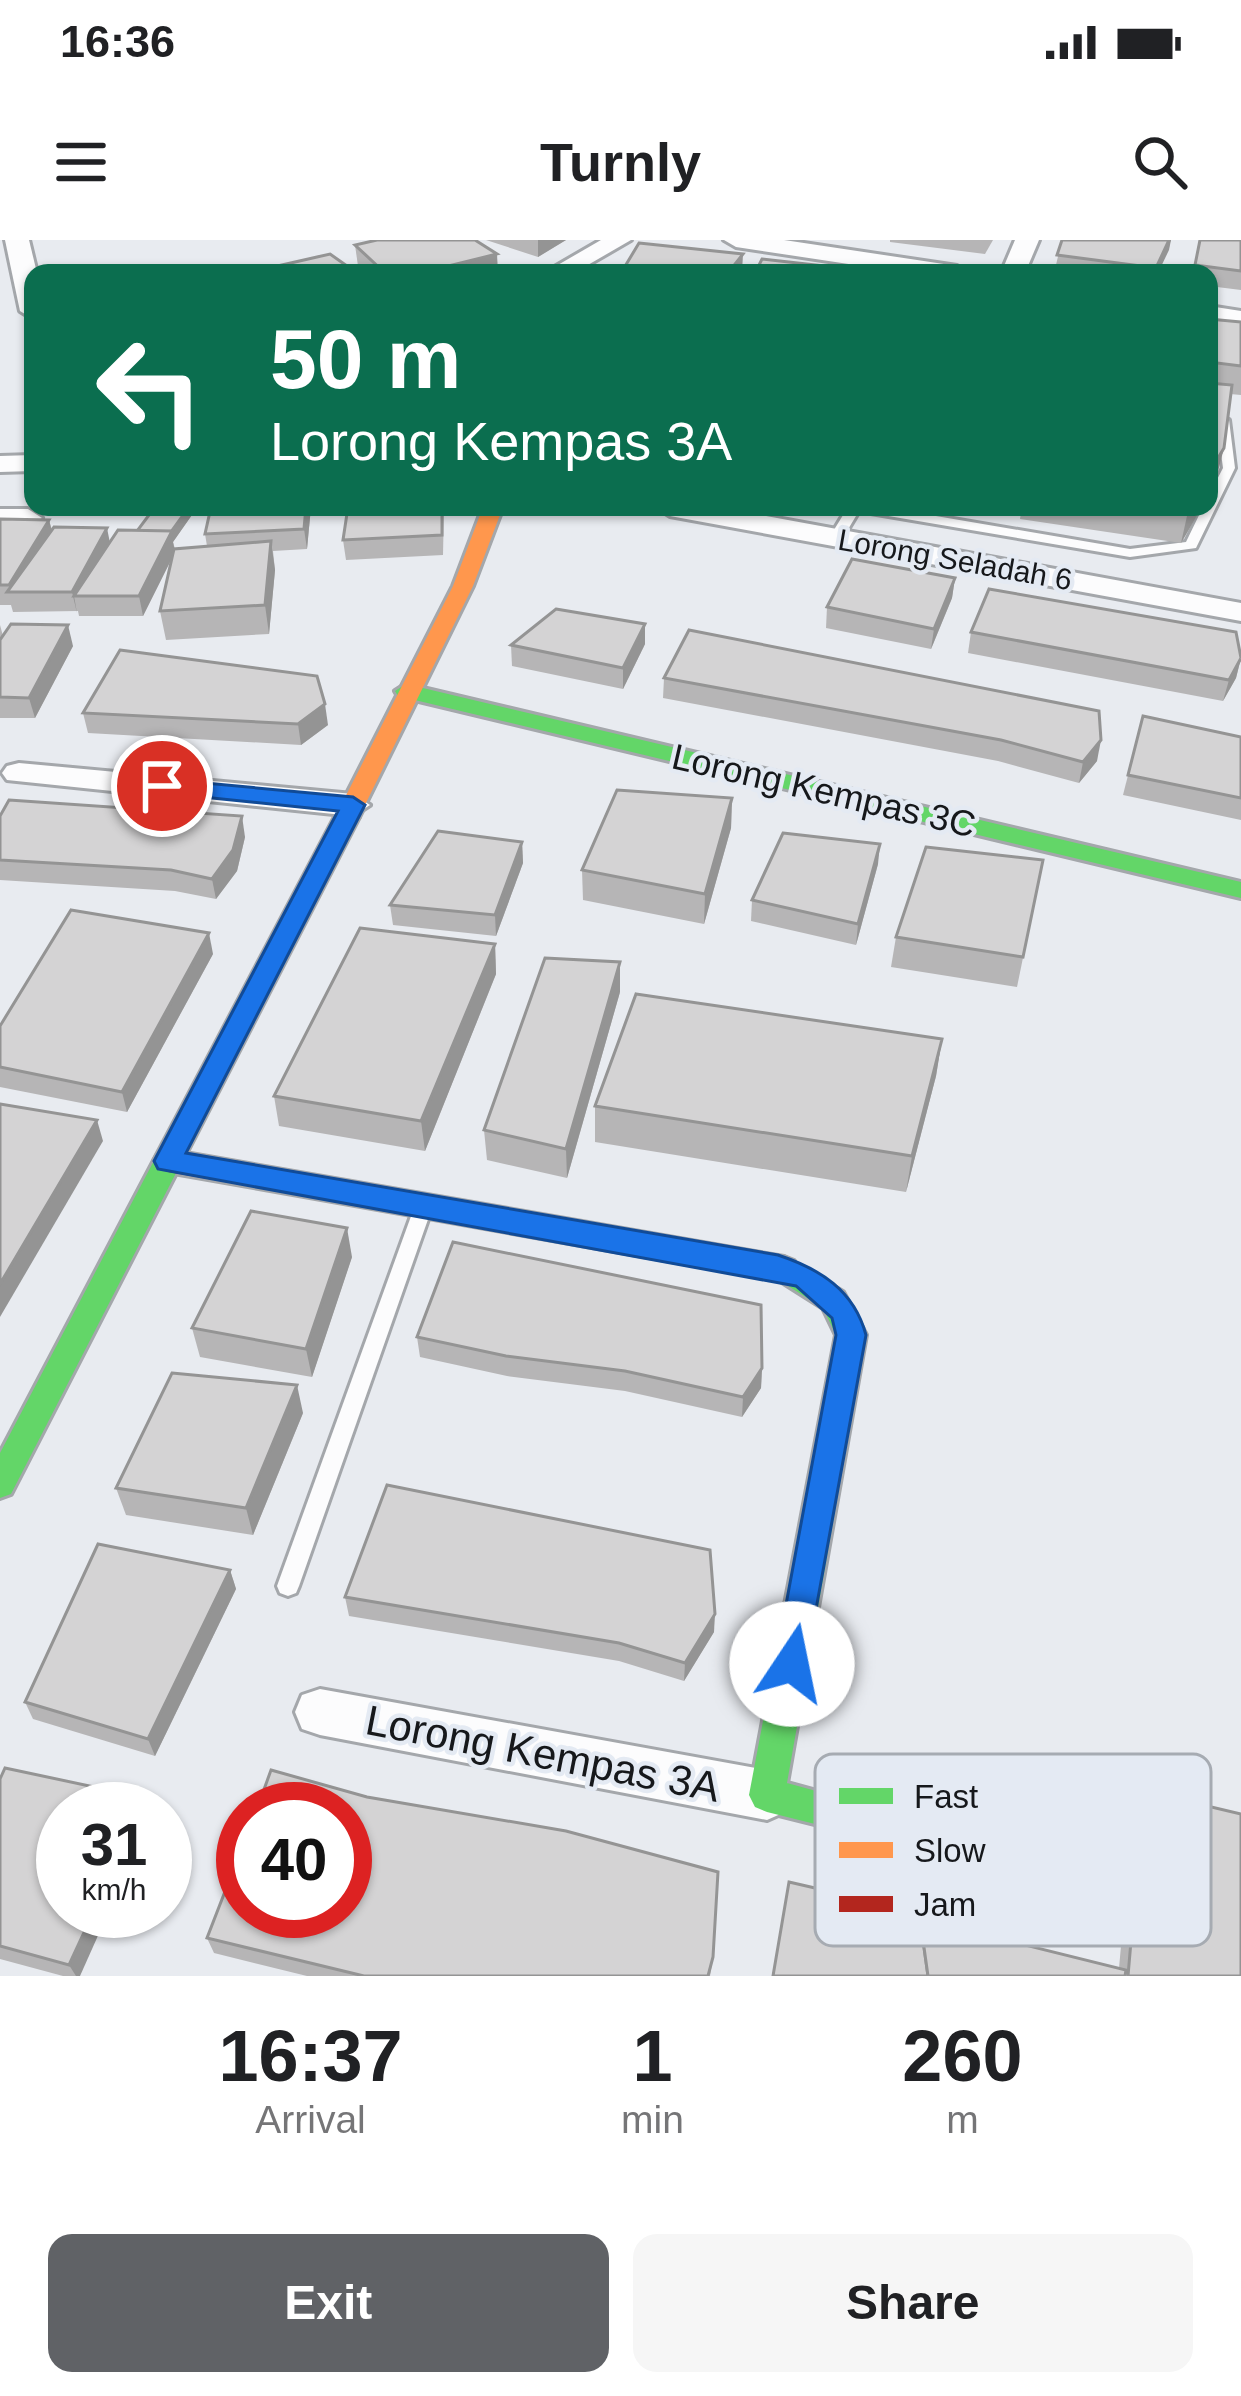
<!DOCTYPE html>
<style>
:root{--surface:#fff;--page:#f6f6f6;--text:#202124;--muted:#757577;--accent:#606266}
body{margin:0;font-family:Arial,sans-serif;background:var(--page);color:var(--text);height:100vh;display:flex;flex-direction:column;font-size:45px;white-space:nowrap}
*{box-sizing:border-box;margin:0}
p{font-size:39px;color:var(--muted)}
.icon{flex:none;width:66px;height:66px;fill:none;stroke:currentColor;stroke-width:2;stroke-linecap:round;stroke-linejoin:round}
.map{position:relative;height:1736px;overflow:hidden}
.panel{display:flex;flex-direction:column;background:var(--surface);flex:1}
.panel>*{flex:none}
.top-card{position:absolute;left:24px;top:24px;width:1194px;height:252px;border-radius:24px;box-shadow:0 3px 9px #0004;background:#0b6e4f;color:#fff;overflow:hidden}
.speed{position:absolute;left:36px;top:1542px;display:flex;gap:24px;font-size:60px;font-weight:700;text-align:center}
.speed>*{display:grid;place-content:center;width:156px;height:156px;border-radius:50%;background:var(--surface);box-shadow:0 3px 9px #0004;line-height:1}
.speed small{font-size:30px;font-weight:400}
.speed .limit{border:18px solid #d22;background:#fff;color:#111}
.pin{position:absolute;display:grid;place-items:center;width:102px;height:102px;color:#fff;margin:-51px;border:6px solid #fff;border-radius:50%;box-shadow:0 3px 12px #0007}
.me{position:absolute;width:132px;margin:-66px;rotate:11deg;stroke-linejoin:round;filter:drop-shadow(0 0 9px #0008)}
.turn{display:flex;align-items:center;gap:42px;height:252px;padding:0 48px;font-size:54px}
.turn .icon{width:156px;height:156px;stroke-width:2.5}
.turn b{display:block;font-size:84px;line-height:102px}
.eta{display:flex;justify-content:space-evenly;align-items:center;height:204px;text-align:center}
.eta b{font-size:72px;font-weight:700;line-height:84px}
.action{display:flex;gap:24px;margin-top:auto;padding:24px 48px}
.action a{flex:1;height:138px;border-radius:24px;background:var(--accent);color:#fff;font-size:48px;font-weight:700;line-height:138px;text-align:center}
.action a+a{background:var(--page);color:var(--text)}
.status{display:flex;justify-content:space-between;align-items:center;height:84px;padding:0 60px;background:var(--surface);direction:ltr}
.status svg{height:33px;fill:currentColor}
header{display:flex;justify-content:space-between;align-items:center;height:156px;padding:0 48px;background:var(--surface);font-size:54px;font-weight:700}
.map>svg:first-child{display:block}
</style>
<div class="status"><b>16:36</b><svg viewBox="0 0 49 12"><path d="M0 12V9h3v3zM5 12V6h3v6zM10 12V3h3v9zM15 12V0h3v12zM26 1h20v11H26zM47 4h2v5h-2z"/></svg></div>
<header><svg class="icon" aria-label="menu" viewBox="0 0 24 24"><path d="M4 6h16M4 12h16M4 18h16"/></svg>Turnly<svg class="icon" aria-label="search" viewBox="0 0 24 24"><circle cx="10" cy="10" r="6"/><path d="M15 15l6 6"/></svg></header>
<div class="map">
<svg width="1241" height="1736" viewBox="0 0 1241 1736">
<rect width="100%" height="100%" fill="#e8ebf0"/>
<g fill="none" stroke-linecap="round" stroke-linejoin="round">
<g stroke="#a4a7ab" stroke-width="6">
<g id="lane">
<path d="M1209,175L1229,180L1235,228L1196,308L1130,317L859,271L841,301H831L829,298L848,267H883L1130,309L1186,302L1203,267H1209V255L1223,228L1217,183H1209Z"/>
<path d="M423,961L430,963L432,968L299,1346L296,1353L288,1356L280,1353L277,1346L414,968L416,963Z"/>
</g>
</g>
<g stroke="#a4a7ab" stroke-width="6">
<g id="street">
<path d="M5,0H29L37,33L33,79L20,71Z"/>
<path d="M601,0H631L574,33H544Z"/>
<path d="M724,0H784L957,26L969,33H908L736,7Z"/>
<path d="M1015,0H1039L1025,33H1001Z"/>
<path d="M1209,66L1241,71V87L1209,82Z"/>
<path d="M33,215V231L0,232V216Z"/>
<path d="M656,267H717L1241,363V381L670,276Z"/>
<path d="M0,269H28L42,278L28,287H0Z"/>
<path d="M19,523L353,554L370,565L353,576L7,540L2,533L7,526Z"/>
<path d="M320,1449L767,1530L785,1538L792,1555L785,1572L767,1580L320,1495L302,1489L295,1472L302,1455Z"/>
</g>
</g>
<g stroke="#a4a7ab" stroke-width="6">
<g id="fast">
<path d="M406,444L1241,642V658L398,456L395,451Z"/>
<path d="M347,569L359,577L11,1254L0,1258V1213L335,577Z"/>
<path d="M784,1017L843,1052L866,1095L787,1543L860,1563L865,1575L860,1587L847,1592L767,1572L755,1567L749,1555L836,1095L823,1068L774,1037L770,1029L774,1021Z"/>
</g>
</g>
<g stroke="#a4a7ab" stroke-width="6">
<path id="slow" d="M483,267H503L473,346L359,577L355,582H339L335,577L453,346Z"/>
</g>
<g stroke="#a4a7ab" stroke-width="6">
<g id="jam">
<path d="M168,910L784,1017L794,1021L798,1029L794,1037L784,1041L168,932L158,928L154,921L158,914Z"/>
<path d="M847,1558L1167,1636L1180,1641L1185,1654L1180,1667L1167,1672L847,1592L834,1587L829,1575L834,1563Z"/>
</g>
</g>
<use href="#lane" fill="#fcfcfd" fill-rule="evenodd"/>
<use href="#street" fill="#fcfcfd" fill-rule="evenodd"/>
<use href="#fast" fill="#63d668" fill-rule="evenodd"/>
<use href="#slow" fill="#ff974d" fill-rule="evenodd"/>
<use href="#jam" fill="#b3261e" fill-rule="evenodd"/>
</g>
<g fill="#b6b5b6">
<path d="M486,0H566L538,17Z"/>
<path d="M890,0H993L985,14L890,2Z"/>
<path d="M1062,0H1171L1158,33H1054Z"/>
<path d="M1199,0H1241V50L1209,46V33H1193Z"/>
<path d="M355,5L498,33H359Z"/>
<path d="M1209,79L1241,82V155L1230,154L1215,243L1209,254Z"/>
<path d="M311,267L307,309L273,311L275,330L269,394L166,400L160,371L172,318L143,376H79L78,371L13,372L11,365H0V279L49,280L52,290L110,302L137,291L194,272L173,302L175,309L207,306L205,294Z"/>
<path d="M444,267L443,315L346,320L343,300Z"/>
<path d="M1022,267H1202L1181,303L1020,279Z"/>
<path d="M955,338L952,358L931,409L826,388L827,367Z"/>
<path d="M0,385L3,396L73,406L35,478H0Z"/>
<path d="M971,392L1241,418L1236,438L1223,461L968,413Z"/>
<path d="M645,404L623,449L512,426L511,405Z"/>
<path d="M664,438L1099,471L1097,521L1079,543L998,521L663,458Z"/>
<path d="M83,473L328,485L301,505L88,493Z"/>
<path d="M1143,476L1241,497V580L1123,555Z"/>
<path d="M732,558L731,588L704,684L583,660L582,630Z"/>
<path d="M0,576L245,597L237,631L216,659L175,651L0,640Z"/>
<path d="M522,602L523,623L496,696L393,685L390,665Z"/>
<path d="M1043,620L1017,747L891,727L896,697Z"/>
<path d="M878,624L856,705L751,681L752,660Z"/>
<path d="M495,704L496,734L425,911L279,886L274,856Z"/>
<path d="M213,714L127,872L0,847V786Z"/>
<path d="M620,752L567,938L487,920L484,890Z"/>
<path d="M942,799L936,836L906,952L595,902V866Z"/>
<path d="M352,1017L312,1137L200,1117L192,1088Z"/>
<path d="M417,1097L762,1128L761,1148L742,1177L625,1151L507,1136L420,1117Z"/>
<path d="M303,1173L253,1295L126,1275L116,1248Z"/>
<path d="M230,1330L236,1349L155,1516L33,1479L25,1462Z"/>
<path d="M345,1357L714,1392L684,1441L619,1421L349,1376Z"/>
<path d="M0,1539L80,1736H63L0,1719Z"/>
<path d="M1144,1551L1241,1736H773L1119,1728L1133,1575Z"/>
<path d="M367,1557L713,1717L710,1736H307L214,1713L207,1698Z"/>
</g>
<g fill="#949494">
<path d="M538,0H566L538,17Z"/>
<path d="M1169,0H1171L1169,10L1158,33H1155Z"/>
<path d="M497,14L498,33H420Z"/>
<path d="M743,14L742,32L728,33Z"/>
<path d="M1224,208L1215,243L1209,254V233Z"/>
<path d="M189,267H193L194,272L173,302L175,312L143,376L139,356L168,298Z"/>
<path d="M306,267H311L307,309L304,289Z"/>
<path d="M1189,267H1202L1181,303Z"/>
<path d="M49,280L54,300L10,352L9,345Z"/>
<path d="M107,288L111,308L74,356L77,373L72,352Z"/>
<path d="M271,301L275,330L269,394L265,365Z"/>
<path d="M955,338L952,358L931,409L934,389Z"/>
<path d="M645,384V404L623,449V428Z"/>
<path d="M68,385L73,406L35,478L29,458Z"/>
<path d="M1241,418L1236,438L1223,461L1229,440Z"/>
<path d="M325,464L328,485L301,505L298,484Z"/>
<path d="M1101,500L1097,521L1079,543L1083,522Z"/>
<path d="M732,558L731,588L704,684L705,654Z"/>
<path d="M242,576L245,597L237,631L216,659L212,639Z"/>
<path d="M522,602L523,623L496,696L495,675Z"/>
<path d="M880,604L878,624L856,705L858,684Z"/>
<path d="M209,693L213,714L127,872L122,852Z"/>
<path d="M495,704L496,734L425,911L421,881Z"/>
<path d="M620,722V752L567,938L566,909Z"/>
<path d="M942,799L936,836L906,952L912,916Z"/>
<path d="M97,880L103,901L0,1077V1044Z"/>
<path d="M347,988L352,1017L312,1137L306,1109Z"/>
<path d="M762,1128L761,1148L742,1177L743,1157Z"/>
<path d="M297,1145L303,1173L253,1295L246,1268Z"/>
<path d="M230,1330L236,1349L155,1516L148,1499Z"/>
<path d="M715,1374L714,1392L684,1441L685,1423Z"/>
<path d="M146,1558L151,1569H141Z"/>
<path d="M94,1671H109L80,1736H76L69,1725Z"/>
</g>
<g fill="#d4d3d4" stroke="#949494" stroke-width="3">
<path d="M377,0H475L497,14L420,33H385L355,5Z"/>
<path d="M1062,0H1169L1156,28L1057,15Z"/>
<path d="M1200,0H1241V31L1195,25Z"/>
<path d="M639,3L743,14L728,33H621Z"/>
<path d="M330,14L357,33H247Z"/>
<path d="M762,19L868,31L866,33H755Z"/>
<path d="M1209,79L1241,82V126L1209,122Z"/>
<path d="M1209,143L1232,145L1224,208L1209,233Z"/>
<path d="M155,267H189L171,292L137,291Z"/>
<path d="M211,267H306L304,289L205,294Z"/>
<path d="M348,267H442V295L343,300Z"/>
<path d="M0,279L49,280L9,345H0Z"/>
<path d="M54,287L107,288L72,352H7Z"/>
<path d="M118,290L172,291L139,356H74Z"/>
<path d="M271,301L265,365L160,371L174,309Z"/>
<path d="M852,319L955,338L934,389L827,367Z"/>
<path d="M989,349L1236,392L1241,418L1229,440L971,392Z"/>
<path d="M556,369L645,384L623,428L511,405Z"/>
<path d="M11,384L68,385L29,458L0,457V400Z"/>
<path d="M689,390L1099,471L1101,500L1083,522L1001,500L664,438Z"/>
<path d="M120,410L317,436L325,464L298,484L83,473Z"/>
<path d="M1143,476L1241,497V558L1128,535Z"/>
<path d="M617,550L732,558L705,654L582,630Z"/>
<path d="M9,560L242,576L233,610L212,639L171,630L0,620V576Z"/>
<path d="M438,591L522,602L495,675L390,665Z"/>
<path d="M783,593L880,604L858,684L752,660Z"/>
<path d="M926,607L1043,620L1023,717L896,697Z"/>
<path d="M71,670L209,693L122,852L0,827V786Z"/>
<path d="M360,688L495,704L421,881L274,856Z"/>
<path d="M545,718L620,722L566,909L484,890Z"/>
<path d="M636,754L942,799L912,916L595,866Z"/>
<path d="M0,864L97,880L0,1044Z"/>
<path d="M251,971L347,988L306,1109L192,1088Z"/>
<path d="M453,1002L761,1065L762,1128L743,1157L625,1131L506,1116L417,1097Z"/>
<path d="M172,1133L297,1145L246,1268L116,1248Z"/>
<path d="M387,1245L710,1310L715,1374L685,1423L619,1403L345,1357Z"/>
<path d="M98,1304L230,1330L148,1499L25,1462Z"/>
<path d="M5,1528L146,1558L141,1569H63V1671H94L69,1725L0,1706V1539Z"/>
<path d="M271,1530L367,1557L566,1591L718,1632L713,1717L708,1736H364L207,1698L243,1605V1671H345V1569H257Z"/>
<path d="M1144,1551L1241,1574V1736H1128Z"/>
<path d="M789,1642L919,1672L928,1736H773Z"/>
<path d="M920,1679L1126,1730L1125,1736H928Z"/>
</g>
<path fill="#1a73e8" stroke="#114b97" stroke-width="3" d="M162,539L353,557L365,565L186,913L778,1015C820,1029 854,1050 866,1095L804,1435L792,1439L780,1435L775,1424L836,1095L832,1078L796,1046L158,929L154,921L338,571L154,552L151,546Z"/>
<g text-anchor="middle" stroke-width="9" stroke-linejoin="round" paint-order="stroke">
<g font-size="30" fill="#16181b" stroke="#e4eaf3">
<text transform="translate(955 320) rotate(10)" y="10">Lorong Seladah 6</text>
</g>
<g font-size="36" fill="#16181b" stroke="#e4eaf3">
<text transform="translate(824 550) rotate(13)" y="13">Lorong Kempas 3C</text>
</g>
<g font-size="42" fill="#16181b" stroke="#e4eaf3">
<text transform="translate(543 1513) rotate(11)" y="15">Lorong Kempas 3A</text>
</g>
</g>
<rect x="815" y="1514" width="396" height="192" rx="18" fill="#e4eaf3" stroke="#a6abb2" stroke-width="3"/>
<rect x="839" y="1548" width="54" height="16" fill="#63d668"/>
<rect x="839" y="1602" width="54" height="16" fill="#ff974d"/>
<rect x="839" y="1656" width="54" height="16" fill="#b3261e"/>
<g font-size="33" fill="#16181b">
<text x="914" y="1568">Fast</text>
<text x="914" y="1622">Slow</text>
<text x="914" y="1676">Jam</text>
</g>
</svg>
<div class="speed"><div>31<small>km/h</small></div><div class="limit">40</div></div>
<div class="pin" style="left:162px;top:546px;background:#d93025"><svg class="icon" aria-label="arrive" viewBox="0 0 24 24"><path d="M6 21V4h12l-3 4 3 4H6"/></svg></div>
<svg class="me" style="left:792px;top:1424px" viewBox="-20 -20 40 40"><circle r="19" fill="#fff"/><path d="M0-13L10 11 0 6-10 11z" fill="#1a73e8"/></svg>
<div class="top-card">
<div class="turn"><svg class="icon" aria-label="left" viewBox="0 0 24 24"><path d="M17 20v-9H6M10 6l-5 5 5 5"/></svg><div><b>50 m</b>Lorong Kempas 3A</div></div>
</div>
</div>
<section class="panel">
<div class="eta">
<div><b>16:37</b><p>Arrival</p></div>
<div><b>1</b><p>min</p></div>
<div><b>260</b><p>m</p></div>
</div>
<div class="action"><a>Exit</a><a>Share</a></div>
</section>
